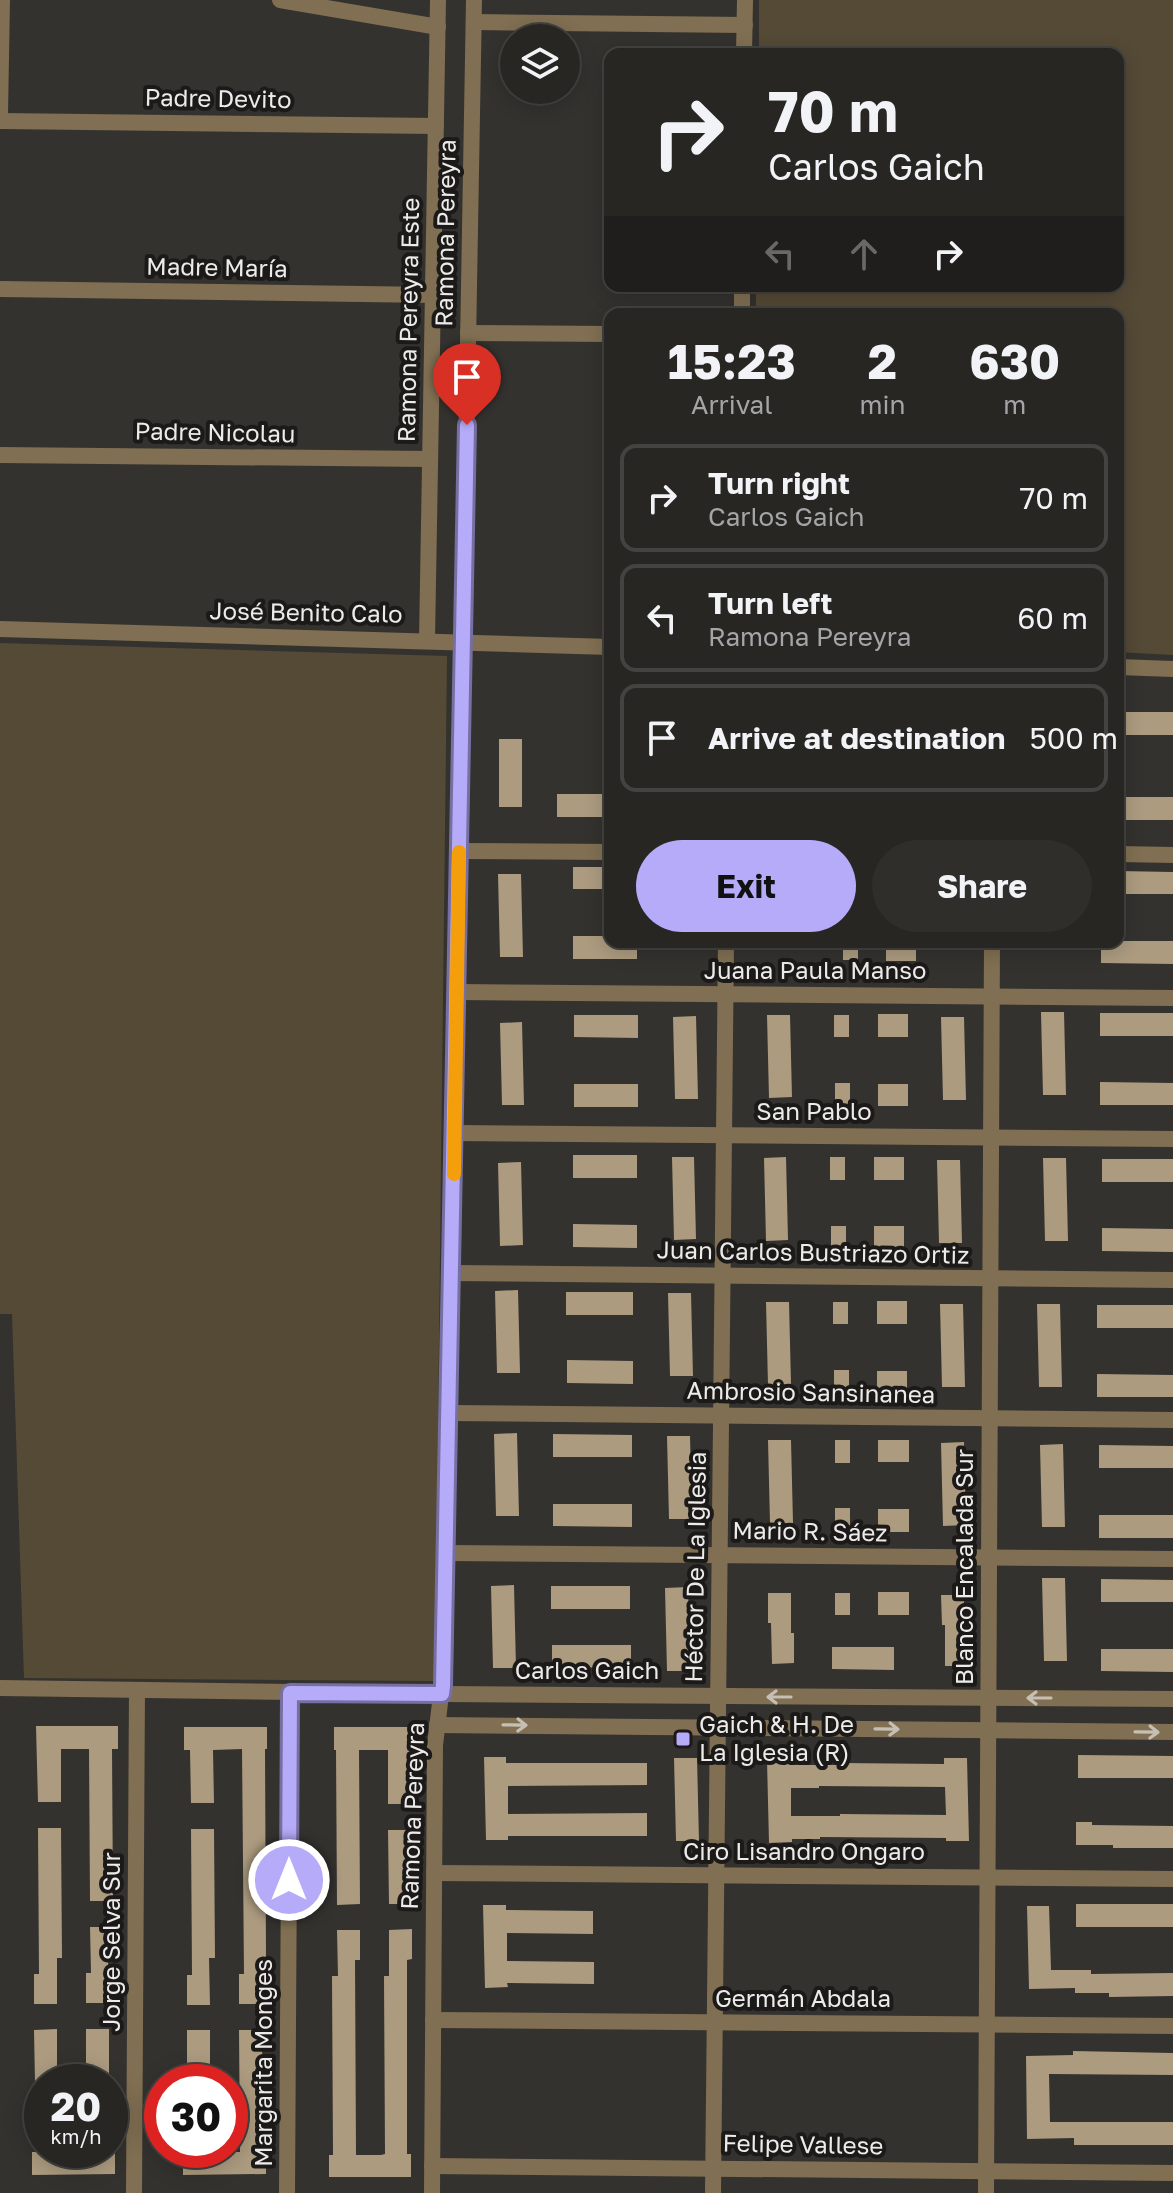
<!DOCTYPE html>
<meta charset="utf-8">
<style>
:root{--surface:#272623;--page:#2f2e2b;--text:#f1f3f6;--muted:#a4a5a6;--line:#434341;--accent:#b6abf8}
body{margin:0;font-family:"Golos Text",sans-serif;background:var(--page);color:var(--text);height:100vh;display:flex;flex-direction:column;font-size:30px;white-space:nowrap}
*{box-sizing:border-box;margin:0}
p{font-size:26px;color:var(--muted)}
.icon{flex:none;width:44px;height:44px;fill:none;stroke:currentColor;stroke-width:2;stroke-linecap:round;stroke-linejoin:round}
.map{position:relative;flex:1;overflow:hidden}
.drawer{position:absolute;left:604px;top:308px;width:520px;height:640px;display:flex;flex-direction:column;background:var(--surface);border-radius:16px;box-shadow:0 4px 20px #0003,0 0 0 2px var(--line)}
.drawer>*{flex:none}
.guide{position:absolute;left:604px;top:48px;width:520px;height:244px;border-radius:16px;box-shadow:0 4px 20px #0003,0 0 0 2px var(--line);background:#272623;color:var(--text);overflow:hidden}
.controls{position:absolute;left:500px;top:24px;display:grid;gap:16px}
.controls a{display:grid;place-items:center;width:80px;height:80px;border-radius:50%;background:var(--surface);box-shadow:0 4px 20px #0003,0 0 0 2px var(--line);font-size:40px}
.speed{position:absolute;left:24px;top:2064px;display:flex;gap:16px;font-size:40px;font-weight:700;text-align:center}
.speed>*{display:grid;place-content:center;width:104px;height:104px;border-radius:50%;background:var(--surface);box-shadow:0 4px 20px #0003,0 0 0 2px var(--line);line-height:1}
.speed small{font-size:20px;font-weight:400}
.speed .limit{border:12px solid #d22;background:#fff;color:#111}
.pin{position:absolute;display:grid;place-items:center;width:68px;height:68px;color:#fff;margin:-82px -34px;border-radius:50% 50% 50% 0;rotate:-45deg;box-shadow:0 0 8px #0007}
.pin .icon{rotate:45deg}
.me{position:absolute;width:88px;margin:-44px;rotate:0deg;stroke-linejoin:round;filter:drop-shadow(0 0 6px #0008)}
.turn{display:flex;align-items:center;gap:28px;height:168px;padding:0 32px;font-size:36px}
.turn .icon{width:104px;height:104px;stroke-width:2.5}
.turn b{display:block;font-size:56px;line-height:68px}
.lanes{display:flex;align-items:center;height:76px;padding:0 32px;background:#0003;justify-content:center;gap:40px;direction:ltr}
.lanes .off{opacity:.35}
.eta{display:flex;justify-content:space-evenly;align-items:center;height:136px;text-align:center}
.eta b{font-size:48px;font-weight:700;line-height:56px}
.cta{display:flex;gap:16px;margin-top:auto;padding:16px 32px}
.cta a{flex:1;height:92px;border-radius:48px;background:var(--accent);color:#111;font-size:32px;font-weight:700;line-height:92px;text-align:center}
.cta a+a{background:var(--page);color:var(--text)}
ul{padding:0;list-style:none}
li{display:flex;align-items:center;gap:24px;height:108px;margin:0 16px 12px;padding:0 16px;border:4px solid var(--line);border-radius:16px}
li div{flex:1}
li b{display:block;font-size:30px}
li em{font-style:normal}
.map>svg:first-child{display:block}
</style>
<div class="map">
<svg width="1173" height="2193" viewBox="0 0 1173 2193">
<rect width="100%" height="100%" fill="#34322f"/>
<g fill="#554a36">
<path d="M759,0H1173V655L1118,652V314H756V286H1118V54H759Z"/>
<path d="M0,643L447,656L435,1681L24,1678L12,1314H0Z"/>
</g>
<g fill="#ac9b7f" fill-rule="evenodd">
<rect x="1118" y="712" width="55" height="23"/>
<rect x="499" y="739" width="23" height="68"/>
<rect x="557" y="794" width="53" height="23"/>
<rect x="1118" y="797" width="55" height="23"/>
<rect x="573" y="867" width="37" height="22"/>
<path d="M1118,871L1173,872V894H1118Z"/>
<path d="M498,874H521L523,957H500Z"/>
<path d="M573,936H610V942H637V959H573Z"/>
<path d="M1118,941H1173V964L1101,963V942Z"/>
<rect x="843" y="942" width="15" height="18"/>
<rect x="886" y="942" width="30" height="19"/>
<path d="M1041,1012H1064L1066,1095H1043Z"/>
<rect x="1100" y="1013" width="73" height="23"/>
<rect x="878" y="1014" width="30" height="23"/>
<path d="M574,1015H638V1038L574,1037Z"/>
<path d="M767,1015H790L792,1097L769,1098Z"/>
<rect x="834" y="1015" width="15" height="22"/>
<path d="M696,1016L698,1099H675L673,1017Z"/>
<path d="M941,1017H964L966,1100H943Z"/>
<path d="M522,1022L524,1105H502L500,1023Z"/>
<path d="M1100,1082L1173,1083V1105H1100Z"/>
<rect x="835" y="1083" width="15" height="23"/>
<rect x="574" y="1084" width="64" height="23"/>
<rect x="878" y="1084" width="30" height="22"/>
<rect x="573" y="1155" width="64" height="23"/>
<path d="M672,1157H694L696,1239L674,1240Z"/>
<path d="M786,1157L788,1240L766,1241L764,1158Z"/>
<rect x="830" y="1157" width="15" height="23"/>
<rect x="874" y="1157" width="30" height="23"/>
<path d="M1043,1158H1066L1068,1241H1045Z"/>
<rect x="1102" y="1159" width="71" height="23"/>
<path d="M937,1160H960L962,1243H939Z"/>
<path d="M521,1162L523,1245L500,1246L498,1163Z"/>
<path d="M573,1224L637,1225V1248L573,1247Z"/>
<rect x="831" y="1226" width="15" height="22"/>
<rect x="874" y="1226" width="30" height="23"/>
<path d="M1102,1228L1173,1229V1252L1102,1251Z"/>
<path d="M518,1290L520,1373H497L495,1291Z"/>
<rect x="566" y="1292" width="67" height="23"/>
<path d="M668,1293H691L693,1376H670Z"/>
<rect x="877" y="1301" width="30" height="23"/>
<path d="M766,1302H789L791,1384L768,1385Z"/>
<rect x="833" y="1302" width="15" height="22"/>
<path d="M940,1304H963L965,1387H942Z"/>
<path d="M1037,1304H1060L1062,1387H1039Z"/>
<rect x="1097" y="1305" width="76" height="23"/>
<path d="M567,1360L633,1361V1384L567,1383Z"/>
<rect x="834" y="1370" width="15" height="23"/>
<rect x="877" y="1371" width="30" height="22"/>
<path d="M1097,1374L1173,1375V1397H1097Z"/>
<path d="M517,1433L519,1516H496L494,1434Z"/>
<path d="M553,1434L632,1435V1457H553Z"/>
<path d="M667,1436H690L692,1519H669Z"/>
<path d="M768,1440H791L793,1523H770Z"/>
<rect x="835" y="1440" width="15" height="23"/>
<rect x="878" y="1440" width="31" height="22"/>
<path d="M964,1442L966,1525L943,1526L941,1443Z"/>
<path d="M1063,1444L1065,1527H1042L1040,1445Z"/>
<path d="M1099,1445L1173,1446V1468H1099Z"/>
<path d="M553,1504H632V1527L553,1526Z"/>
<rect x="835" y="1508" width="15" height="23"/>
<rect x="878" y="1509" width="31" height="23"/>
<rect x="1099" y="1515" width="74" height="23"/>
<path d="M1042,1578H1065L1067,1661H1044Z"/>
<path d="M1101,1579L1173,1580V1602H1101Z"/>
<path d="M514,1585L516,1668H493L491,1586Z"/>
<rect x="551" y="1586" width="79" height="23"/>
<path d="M688,1587L690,1671H667L665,1588Z"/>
<rect x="878" y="1592" width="31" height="23"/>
<path d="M768,1593H791V1633H794V1663L772,1664L771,1623H768Z"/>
<rect x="835" y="1593" width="15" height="22"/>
<path d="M941,1595H964V1636H968V1666H945V1625H942Z"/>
<path d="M552,1645H631V1668L552,1667Z"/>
<path d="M832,1647H894V1670L832,1669Z"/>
<path d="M1101,1649H1173V1672L1101,1671Z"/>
<path d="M36,1726H118V1749H112L113,1901H90L89,1749H61V1802H38Z"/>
<path d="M184,1727H267V1749H265L266,1958H261L262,2004H239V1974H244L242,1749L213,1750L214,1803H191L190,1750H184Z"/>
<path d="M334,1727H417V1749H410L411,1804H388V1750H359L360,1904L337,1905L336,1750H334Z"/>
<path d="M1078,1755L1173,1756V1778H1078Z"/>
<path d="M484,1757H506V1763H647V1785L508,1786V1814L647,1813V1836H508V1840H486Z"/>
<path d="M674,1758H697L699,1841H676Z"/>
<path d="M944,1758H967L969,1841H946V1838L820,1837V1839H792V1842L769,1843L767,1760H790V1765H839V1763L944,1764ZM819,1786L945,1787L946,1815L840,1814V1816H791V1788H819Z"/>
<path d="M1076,1822H1092V1825L1173,1826V1848H1113V1845H1076Z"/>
<path d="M38,1828H61L62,1958H57V2004H34V1974H39Z"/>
<path d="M191,1829H214L215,1958H209L210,2005H187V1975H192Z"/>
<path d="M388,1830H411L412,1904H389Z"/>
<rect x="1076" y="1904" width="97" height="23"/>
<path d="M483,1905H506V1910L593,1911V1934L507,1933V1961L594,1962V1984L507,1983L508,1987L485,1988Z"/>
<path d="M1027,1906H1049L1051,1970H1091V1974L1173,1973V1996L1109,1997V1993H1075V1988L1029,1989Z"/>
<path d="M90,1927H113L114,1957H108L109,2003H86V1973H91Z"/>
<path d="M412,1929V1959L407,1960V2154H411V2177H329V2155H333L332,1976H338L337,1930H360V1960H355L356,2155H381L385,2154L384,1976H389V1930Z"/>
<path d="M57,2029V2082H35L34,2030Z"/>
<rect x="86" y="2029" width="23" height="53"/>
<rect x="187" y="2030" width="23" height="52"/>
<path d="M239,2030H262L263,2152H266V2174L183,2175V2152H240Z"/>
<path d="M1073,2051L1173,2053V2075L1049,2074L1050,2122H1173V2145H1074V2138L1027,2139L1026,2056L1073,2055Z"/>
<path d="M32,2152H115V2174L32,2175Z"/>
</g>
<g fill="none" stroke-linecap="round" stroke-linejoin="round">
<g stroke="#806f52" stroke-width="16">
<path d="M280,0L438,27"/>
<path d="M474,22L745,25"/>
<path d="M744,54L745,0"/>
<path d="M0,114L2,0"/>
<path d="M0,121L436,126"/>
<path d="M0,289L433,295"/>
<path d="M742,314V286"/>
<path d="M468,333L610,334"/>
<path d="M0,455L430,459"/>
<path d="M0,629L610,647"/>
<path d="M427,640L438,0"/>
<path d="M1118,667L1173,669"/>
<path d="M459,851L610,852"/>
<path d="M1118,854L1173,855"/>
<path d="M457,992L1173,998"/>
<path d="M454,1133L1173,1139"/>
<path d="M452,1273L1173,1280"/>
<path d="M449,1413L1173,1420"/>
<path d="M447,1553L1173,1559"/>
<path d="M0,1688L442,1694L1173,1699"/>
<path d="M437,1725L1173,1732"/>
<path d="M434,1873L1173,1879"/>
<path d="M433,2020L1173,2026"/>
<path d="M432,2166L1173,2173"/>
<path d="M134,2193L137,1690"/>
<path d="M287,2193L290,1693"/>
<path d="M432,2193L435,1745L445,1661L474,0"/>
<path d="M713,2193L726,942"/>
<path d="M986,2193L992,942"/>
</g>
</g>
<defs><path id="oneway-shaft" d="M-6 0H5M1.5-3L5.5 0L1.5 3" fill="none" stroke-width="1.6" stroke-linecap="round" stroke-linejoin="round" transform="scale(2)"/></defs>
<g stroke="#c6c0b4">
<use href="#oneway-shaft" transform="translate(779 1697) rotate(-180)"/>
<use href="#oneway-shaft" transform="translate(1039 1698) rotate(-180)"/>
<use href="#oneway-shaft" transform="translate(515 1725) rotate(1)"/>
<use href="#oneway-shaft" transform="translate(887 1729) rotate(1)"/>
<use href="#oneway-shaft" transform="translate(1147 1732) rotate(1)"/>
</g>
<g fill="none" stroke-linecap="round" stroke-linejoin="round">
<g stroke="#766fa1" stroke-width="20">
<path id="route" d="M289,1880L290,1693L442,1694L443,1686L467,425"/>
</g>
<use href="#route" stroke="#b6abf8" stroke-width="14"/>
<path stroke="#f59e0b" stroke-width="14" d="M454,1174L459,852"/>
</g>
<rect fill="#b6abf8" stroke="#1b1a19" stroke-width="3" x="675" y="1731" width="16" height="16" rx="4"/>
<g text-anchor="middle" stroke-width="8" stroke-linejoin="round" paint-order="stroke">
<g font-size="24" fill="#ecebe9" stroke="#1b1a19">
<text transform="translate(218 99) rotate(1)" y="8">Padre Devito</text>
<text transform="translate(446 233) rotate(-89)" y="8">Ramona Pereyra</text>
<text transform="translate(217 268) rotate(1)" y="8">Madre María</text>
<text transform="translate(409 320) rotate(-89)" y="8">Ramona Pereyra Este</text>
<text transform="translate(215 433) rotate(1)" y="8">Padre Nicolau</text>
<text transform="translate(306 613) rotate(1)" y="8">José Benito Calo</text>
<text x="815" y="979">Juana Paula Manso</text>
<text x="814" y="1120">San Pablo</text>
<text transform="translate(813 1253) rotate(1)" y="8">Juan Carlos Bustriazo Ortiz</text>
<text transform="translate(811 1393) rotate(1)" y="8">Ambrosio Sansinanea</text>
<text transform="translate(810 1532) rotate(1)" y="8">Mario R. Sáez</text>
<text transform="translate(696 1567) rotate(-89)" y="8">Héctor De La Iglesia</text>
<text transform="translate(965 1567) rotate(-90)" y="8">Blanco Encalada Sur</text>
<text x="587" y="1679">Carlos Gaich</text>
<text transform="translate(413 1816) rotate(-88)" y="8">Ramona Pereyra</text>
<text x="804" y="1860">Ciro Lisandro Ongaro</text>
<text transform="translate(112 1942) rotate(-90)" y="8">Jorge Selva Sur</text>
<text x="803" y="2007">Germán Abdala</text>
<text transform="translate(264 2063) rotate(-90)" y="8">Margarita Monges</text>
<text transform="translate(803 2145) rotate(1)" y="8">Felipe Vallese</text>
</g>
<g font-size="24" fill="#ecebe9" stroke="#1b1a19" text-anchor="start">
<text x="699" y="1733">Gaich &amp; H. De<tspan x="699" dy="28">La Iglesia (R)</tspan></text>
</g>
</g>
</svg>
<div class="controls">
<a><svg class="icon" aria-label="layers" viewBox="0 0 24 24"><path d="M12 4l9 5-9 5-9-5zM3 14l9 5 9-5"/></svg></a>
</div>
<div class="speed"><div>20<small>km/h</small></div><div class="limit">30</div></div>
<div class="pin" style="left:467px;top:425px;background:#d93025"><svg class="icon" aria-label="arrive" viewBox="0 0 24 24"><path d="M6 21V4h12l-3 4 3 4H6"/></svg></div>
<svg class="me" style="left:289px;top:1880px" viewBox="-20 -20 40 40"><circle r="17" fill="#b6abf8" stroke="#fff" stroke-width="3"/><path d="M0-11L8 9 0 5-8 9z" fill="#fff"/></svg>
<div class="guide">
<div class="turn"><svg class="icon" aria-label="right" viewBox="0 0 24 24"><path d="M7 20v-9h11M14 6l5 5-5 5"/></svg><div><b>70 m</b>Carlos Gaich</div></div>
<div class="lanes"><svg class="icon off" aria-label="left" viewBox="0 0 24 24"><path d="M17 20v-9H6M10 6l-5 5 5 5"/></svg><svg class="icon off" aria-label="ahead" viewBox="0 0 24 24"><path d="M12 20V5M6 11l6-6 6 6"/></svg><svg class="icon" aria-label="right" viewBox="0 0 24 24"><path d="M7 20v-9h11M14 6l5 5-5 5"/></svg></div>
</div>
<section class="drawer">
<div class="eta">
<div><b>15:23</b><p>Arrival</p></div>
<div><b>2</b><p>min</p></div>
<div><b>630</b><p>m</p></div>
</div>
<ul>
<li><svg class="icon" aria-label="right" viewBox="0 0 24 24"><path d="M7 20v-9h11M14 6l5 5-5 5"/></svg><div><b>Turn right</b><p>Carlos Gaich</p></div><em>70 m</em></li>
<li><svg class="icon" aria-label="left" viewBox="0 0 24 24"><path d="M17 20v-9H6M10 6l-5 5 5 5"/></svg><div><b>Turn left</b><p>Ramona Pereyra</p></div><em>60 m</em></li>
<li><svg class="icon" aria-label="arrive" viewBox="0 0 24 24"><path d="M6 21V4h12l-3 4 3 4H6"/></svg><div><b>Arrive at destination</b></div><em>500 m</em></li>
</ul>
<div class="cta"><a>Exit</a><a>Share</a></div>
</section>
</div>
